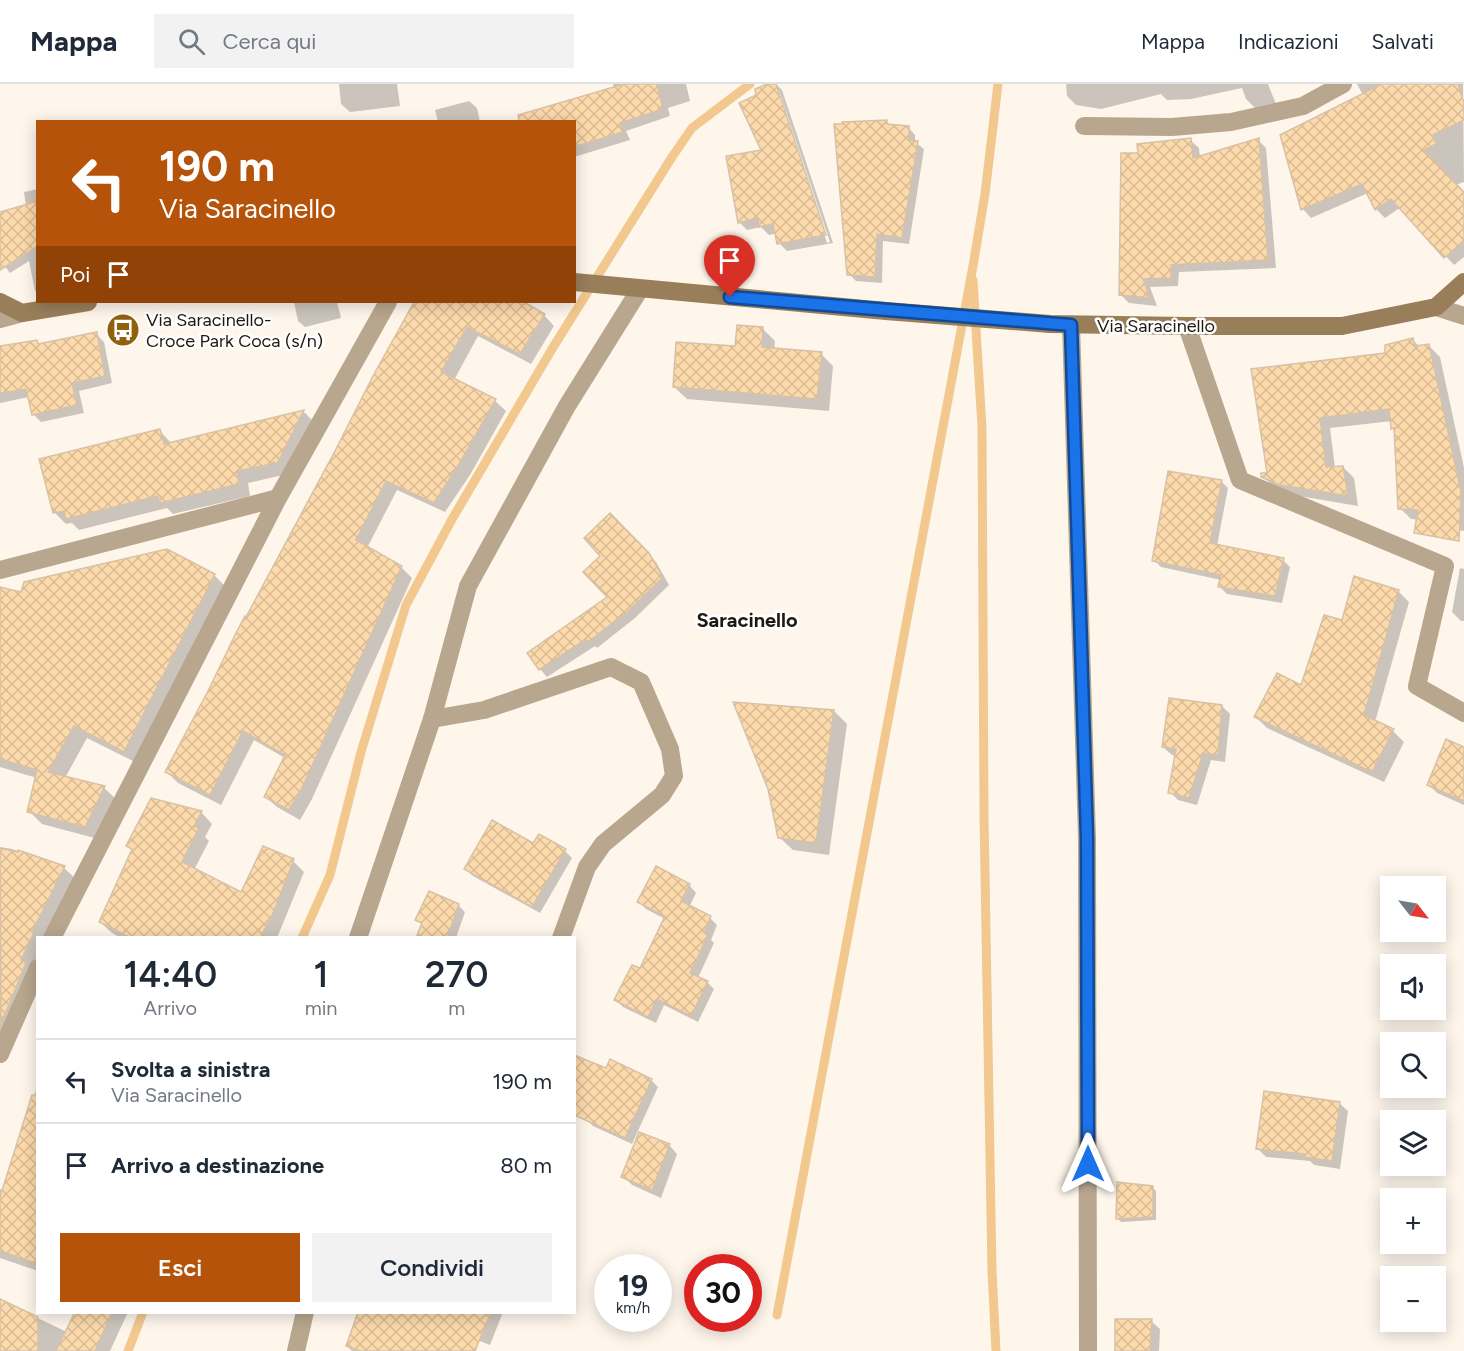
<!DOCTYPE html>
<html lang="it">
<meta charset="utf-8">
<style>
:root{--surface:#fff;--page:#f2f2f3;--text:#1f2937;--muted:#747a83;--line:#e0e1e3;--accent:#b45309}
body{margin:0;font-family:Figtree,sans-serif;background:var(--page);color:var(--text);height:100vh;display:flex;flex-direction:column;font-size:22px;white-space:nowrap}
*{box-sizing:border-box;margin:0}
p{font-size:20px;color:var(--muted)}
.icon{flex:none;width:33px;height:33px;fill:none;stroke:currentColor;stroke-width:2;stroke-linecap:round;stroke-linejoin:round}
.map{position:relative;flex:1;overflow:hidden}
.drawer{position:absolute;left:36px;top:852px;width:540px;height:378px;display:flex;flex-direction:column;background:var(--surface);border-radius:0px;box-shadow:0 3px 15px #0003}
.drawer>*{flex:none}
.guide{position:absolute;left:36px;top:36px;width:540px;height:183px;border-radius:0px;box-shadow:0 3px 15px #0003;background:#b45309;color:#fff;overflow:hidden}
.needle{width:39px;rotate:121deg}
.buttons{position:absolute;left:1380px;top:792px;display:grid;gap:12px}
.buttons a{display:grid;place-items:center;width:66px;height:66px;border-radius:0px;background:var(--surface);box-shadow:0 3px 15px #0003;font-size:30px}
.speed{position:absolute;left:594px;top:1170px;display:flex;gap:12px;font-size:30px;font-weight:700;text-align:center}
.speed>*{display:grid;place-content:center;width:78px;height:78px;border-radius:50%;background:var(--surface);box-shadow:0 3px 15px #0003;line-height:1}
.speed small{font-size:15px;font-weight:400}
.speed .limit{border:9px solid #d22;background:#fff;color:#111}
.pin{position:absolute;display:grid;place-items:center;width:51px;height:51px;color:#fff;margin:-62px -26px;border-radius:50% 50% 50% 0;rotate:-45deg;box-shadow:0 0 6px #0007}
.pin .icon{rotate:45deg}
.me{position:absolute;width:66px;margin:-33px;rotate:0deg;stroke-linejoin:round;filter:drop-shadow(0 0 4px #0008)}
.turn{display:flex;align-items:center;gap:21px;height:126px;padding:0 24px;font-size:27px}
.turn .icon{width:78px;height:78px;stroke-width:2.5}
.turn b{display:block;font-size:42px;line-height:51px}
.then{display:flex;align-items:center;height:57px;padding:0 24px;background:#0003;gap:12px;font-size:22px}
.eta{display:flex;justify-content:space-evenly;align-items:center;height:102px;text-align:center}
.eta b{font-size:36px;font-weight:600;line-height:42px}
.action{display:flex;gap:12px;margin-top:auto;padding:12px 24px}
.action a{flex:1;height:69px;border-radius:0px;background:var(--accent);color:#fff;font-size:24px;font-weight:600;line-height:69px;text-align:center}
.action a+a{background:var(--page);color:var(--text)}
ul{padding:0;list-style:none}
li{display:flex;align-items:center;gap:18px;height:84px;padding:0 24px;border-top:2px solid var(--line)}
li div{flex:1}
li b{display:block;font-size:22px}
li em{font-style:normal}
header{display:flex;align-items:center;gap:36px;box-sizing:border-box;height:84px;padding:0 30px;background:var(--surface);border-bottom:2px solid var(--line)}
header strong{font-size:28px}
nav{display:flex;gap:33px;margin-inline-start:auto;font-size:21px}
.search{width:420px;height:54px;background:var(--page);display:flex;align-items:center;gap:15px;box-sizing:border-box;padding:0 21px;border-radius:0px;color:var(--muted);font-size:22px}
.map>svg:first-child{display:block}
</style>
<header>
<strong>Mappa</strong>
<div class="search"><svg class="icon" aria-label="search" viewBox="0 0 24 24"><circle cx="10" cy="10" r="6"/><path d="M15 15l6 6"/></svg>Cerca qui</div>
<nav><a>Mappa</a><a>Indicazioni</a><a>Salvati</a></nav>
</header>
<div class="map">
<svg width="1464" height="1267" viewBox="0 0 1464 1267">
<defs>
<pattern id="building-cross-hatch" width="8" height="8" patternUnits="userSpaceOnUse" patternTransform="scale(1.5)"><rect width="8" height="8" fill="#fddaac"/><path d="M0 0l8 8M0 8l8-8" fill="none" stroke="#d9ba93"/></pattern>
</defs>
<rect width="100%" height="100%" fill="#fef6eb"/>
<g fill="#0003" fill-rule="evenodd">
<path d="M339,0H397L400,22L350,28L341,20Z"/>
<path d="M613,0H686L690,17L668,24L670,32L626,47L630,56L574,73V38H517L545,30L614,5Z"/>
<path d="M770,0H776L782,6L833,159L787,167L779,159L777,149L769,151L761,143L747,146L739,138L763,67L757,11ZM776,6H779L830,158L827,159Z"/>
<path d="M1066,0H1268L1276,20L1255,24L1246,15L1242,4L1191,15L1167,16L1161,10L1101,25L1076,21L1067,12Z"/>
<path d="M1357,0H1463L1464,98L1455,101L1464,110V173L1454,181L1401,123L1385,134L1376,125L1368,109L1311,134L1303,125L1363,11Z"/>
<path d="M469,17L477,24L480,38H438L435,26Z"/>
<path d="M886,37L891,42L908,43L915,51V58L924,65L909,160L883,157L882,199L856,197L849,190Z"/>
<path d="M1190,56L1199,64L1200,74L1258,56L1266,64L1276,184L1179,188L1178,202L1150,203L1157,222L1129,219L1120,210L1140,70Z"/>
<path d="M38,105V209L35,207L29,177L10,189L0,176V129L26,122L24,108Z"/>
<path d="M294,218H337L341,234L305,243L298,237Z"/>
<path d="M416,218H515L519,220L521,218L544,231L554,242L531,280L478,252L454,296L495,317L506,327L470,391L445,428L397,406L367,464L401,483L412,494L312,715L300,736L277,723L266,713L285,674L254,656L221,721L178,699L167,688L337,366L374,292Z"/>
<path d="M763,245L775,257L774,266L821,270L833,282L829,327L687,315L674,303Z"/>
<path d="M96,250L104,258L112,299L79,307L84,329L41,338L33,330L29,313L0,319V264L37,257L40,261Z"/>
<path d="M1413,256L1420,263L1428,261L1440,273L1464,384V447L1430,443L1423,436L1411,435L1400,424L1395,346L1393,344L1392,337L1330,344L1335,384L1343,383L1354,394L1358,422L1293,411L1274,403L1262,392L1269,390L1253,286L1387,270Z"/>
<path d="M304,328L315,339L283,391L248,399L250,412L173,430L167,424L79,446L72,439L66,440L54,428L160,347L172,360Z"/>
<path d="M1221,397L1228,404L1217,462L1283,476L1290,483L1282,519L1227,510L1220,503L1221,496L1161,483L1154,476Z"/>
<path d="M610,431L656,478L669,501L635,534L597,564L595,562L547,593L540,585L609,513L602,472Z"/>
<path d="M1460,484L1464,485V537H1461L1452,528Z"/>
<path d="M214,491L227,504L137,679L87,654L65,694L104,704L117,716L98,755L42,740L29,727L37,694L0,683V508L22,510Z"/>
<path d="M1398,507L1409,518L1375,638L1393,647L1404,658L1384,698L1267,644L1256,633L1302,603L1343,537Z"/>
<path d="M1222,622L1230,630L1225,678L1211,676L1197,721L1178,716L1170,708L1176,672L1172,671L1163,663Z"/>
<path d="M834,627L847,640L829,771L793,766L779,753Z"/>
<path d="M1464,665V721L1437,709L1429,701Z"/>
<path d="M201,728L212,740L205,753L209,757L194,786L241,810L293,777L304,788L277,854H121L112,849L100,838L133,766L128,761Z"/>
<path d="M539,752L565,767L572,774L540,829L473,792L466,785L534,761Z"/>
<path d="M0,763L12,765L64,784L76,795L47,854H38V877L0,979Z"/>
<path d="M656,784L689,801L696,809L689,823L710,834L717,841L711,856L714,859L698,894L707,898L714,905L698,938L664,921L656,939L623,923L616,916L641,886L665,835L646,825L639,818Z"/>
<path d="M458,821L465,828L456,854H417L422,841L417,836Z"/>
<path d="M607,985L651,996L658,1003L632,1060L593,1042L586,1035Z"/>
<path d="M38,1000V1075L18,1061Z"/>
<path d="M1339,1019L1348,1027L1340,1085L1314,1081L1310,1077L1266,1073L1257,1064Z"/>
<path d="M669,1061L677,1070L661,1114L632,1101L623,1092Z"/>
<path d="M1152,1103L1156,1107V1136L1121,1138L1117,1134Z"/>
<path d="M0,1105L38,1118V1187L0,1174Z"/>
<path d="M0,1216L67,1248L77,1228H128L110,1267H0Z"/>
<path d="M360,1228H503L490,1261L447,1244L436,1267H352L347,1262Z"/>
<path d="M1151,1237L1160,1245L1159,1267H1117Z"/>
</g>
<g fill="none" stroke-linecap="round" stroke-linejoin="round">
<g stroke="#f3c88f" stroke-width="9">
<path d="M973,196L982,343L984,733L992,1187L996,1267"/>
<path d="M302,854L330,791L361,668L406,521L451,437L552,265L672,73L692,44L750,0"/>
<path d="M777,1231L973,182L985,110L998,0"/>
<path d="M128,1267L143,1228"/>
</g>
</g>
<g fill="url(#building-cross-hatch)" stroke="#d6c2a8" stroke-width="1.5">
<path d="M624,0H657L663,25L620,39L623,48L574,63V38H519L518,31Z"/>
<path d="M767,0H776L826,151L777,160L773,140L759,143L758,134L738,139L726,72L761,66L739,19L756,11L755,5Z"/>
<path d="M1382,0H1458L1464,19V36L1433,51L1436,60L1424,66L1464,108V157L1444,174L1391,115L1375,126L1362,100L1301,126L1280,51Z"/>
<path d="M887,36V40L909,42V56L918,57L902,154L877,150L875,193L847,191L834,40H842V38Z"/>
<path d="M1191,54L1193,74L1259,54L1268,176L1171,181V194L1143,195L1150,214L1119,211L1121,69H1138L1137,60Z"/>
<path d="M38,117V162L0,186V128Z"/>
<path d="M414,218H524L545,230L520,270L467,243L441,288L496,315L459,380L434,419L386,397L356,456L402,482L302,704L289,726L264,713L285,671L243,647L210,711L165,688L208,607L237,547L245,532L246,533L336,365L373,292Z"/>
<path d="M737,241L763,243L762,263L822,268L817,315L673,303L676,258L735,262Z"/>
<path d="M97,248L105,292L72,299L77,321L32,331L26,305L0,309V262L37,256L38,260Z"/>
<path d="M1413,254L1415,262L1429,260L1461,408L1459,457L1414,449L1418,426L1398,425L1394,344L1391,345L1389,325L1320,334L1326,383L1343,382L1348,412L1280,401L1261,393V389H1267L1251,285L1385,269V261Z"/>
<path d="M304,326L277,380L273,378L272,380L237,387L239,400L160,419L158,412L66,435L64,427L53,429L39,375L160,345L164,360Z"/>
<path d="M1168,387L1222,396L1210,459L1284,474L1275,512L1218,503L1221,491L1152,477Z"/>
<path d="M610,429L649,469L663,493L628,527L588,558L586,555L539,586L527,569L607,513L583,488L600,472L584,454Z"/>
<path d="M167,465L215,490L124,668L74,642L48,688L105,702L86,741L85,743L27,728L37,686L0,675V503L21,508L24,498Z"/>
<path d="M1354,492L1399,506L1364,631L1394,645L1372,688L1254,633L1277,589L1301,601L1324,531L1342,536Z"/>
<path d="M1169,614L1222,621L1218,671L1203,669L1189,714L1168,709L1176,665L1162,663Z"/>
<path d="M733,618L834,626L816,759L778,754L768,705Z"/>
<path d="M1446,655L1464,663V717L1427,701Z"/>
<path d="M151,714L202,727L194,742L199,744L182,778L241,808L263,762L294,775L274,827L260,854H131L99,838L132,765L126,762Z"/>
<path d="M492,736L533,759L539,750L566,765L532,823L464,785Z"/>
<path d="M0,764L18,768V766L65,782L32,848L34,849L21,876L26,879L1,940Z"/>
<path d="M656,782L690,800L681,817L711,832L704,849L708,851L690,889L708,897L691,932L657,915L648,933L614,916L632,881L640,884L665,832L637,818Z"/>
<path d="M429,807L459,820L447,854H416L422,839L415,836Z"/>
<path d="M574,971L606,984L610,975L652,995L625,1054L574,1031Z"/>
<path d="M1264,1007L1340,1018L1332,1077L1304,1073V1070L1256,1065Z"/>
<path d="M32,1011L38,1012V1180L0,1167V1113Z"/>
<path d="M639,1048L670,1060L652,1106L621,1093Z"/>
<path d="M1117,1098L1153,1102V1133L1116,1135Z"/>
<path d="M0,1215L38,1233V1267H0Z"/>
<path d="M75,1228H112L95,1267H56Z"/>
<path d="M358,1228H491L475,1267H361L346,1262Z"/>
<path d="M1115,1235H1152L1150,1267H1115Z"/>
</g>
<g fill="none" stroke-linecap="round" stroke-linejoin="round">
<g stroke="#b8a68e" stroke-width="18">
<path d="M1084,42L1172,43L1231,38L1303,22L1343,0"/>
<path d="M1436,223L1464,232"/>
<path d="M0,235L22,229"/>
<path d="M1071,241L1087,754L1088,1267"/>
<path d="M1187,242L1240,396L1445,482L1417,602L1464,629"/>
<path d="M0,486L278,414"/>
<path d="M432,635L484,626L611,583L641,598L670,665L674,692L662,711L603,760L587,783L561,854"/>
<path d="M52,854L278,414L388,218"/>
<path d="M358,854L432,635L468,502L567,322L640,205"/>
<path d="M0,970L38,884"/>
<path d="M296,1267L305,1228"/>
</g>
<g stroke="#997e5a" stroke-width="18">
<path d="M574,198L886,227L1050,240L1187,242H1342L1436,223L1464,198"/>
<path d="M0,218L22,229L88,218"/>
</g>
</g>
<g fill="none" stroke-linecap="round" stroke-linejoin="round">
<g stroke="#114b97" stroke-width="15">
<path id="route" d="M730,213L1071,241L1087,754L1088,1080"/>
</g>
<use href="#route" stroke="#1a73e8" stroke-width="10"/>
</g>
<defs>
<g id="bus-disc" transform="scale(1.725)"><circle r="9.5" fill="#90610d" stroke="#fff"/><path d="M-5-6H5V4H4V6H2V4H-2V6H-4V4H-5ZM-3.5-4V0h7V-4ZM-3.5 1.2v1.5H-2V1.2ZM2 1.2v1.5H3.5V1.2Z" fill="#fff"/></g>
</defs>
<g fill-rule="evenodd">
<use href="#bus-disc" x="123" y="246"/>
</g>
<g text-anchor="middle" stroke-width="5" stroke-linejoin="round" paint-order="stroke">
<g font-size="18" fill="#201910" stroke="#fff" text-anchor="start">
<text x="146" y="242">Via Saracinello-<tspan x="146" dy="21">Croce Park Coca (s/n)</tspan></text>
</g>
<g font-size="18" fill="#201910" stroke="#fff">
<text x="1156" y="248">Via Saracinello</text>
</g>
<g font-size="20" font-weight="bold" fill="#201910" stroke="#fff">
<text x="747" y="543">Saracinello</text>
</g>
</g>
</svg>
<div class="buttons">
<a><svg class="needle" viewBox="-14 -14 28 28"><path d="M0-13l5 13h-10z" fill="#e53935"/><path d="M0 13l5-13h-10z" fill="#747a83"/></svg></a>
<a><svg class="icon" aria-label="sound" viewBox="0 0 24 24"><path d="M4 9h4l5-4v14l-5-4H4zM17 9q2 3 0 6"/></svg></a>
<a><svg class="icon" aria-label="search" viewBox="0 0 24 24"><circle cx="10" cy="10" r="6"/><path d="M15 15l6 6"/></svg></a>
<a><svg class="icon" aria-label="layers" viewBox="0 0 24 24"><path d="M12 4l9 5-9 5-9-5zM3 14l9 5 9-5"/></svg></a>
<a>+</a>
<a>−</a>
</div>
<div class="speed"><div>19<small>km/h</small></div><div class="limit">30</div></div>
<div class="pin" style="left:730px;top:213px;background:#d93025"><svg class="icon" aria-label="arrive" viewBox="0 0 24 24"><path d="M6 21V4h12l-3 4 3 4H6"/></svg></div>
<svg class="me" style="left:1088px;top:1080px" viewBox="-20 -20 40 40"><path d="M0-17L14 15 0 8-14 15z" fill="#1a73e8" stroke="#fff" stroke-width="4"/></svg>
<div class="guide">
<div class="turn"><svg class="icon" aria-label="left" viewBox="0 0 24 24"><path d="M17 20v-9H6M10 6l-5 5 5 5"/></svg><div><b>190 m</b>Via Saracinello</div></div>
<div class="then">Poi<svg class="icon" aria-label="arrive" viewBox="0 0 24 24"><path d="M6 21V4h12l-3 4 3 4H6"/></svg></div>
</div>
<section class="drawer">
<div class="eta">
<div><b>14:40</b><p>Arrivo</p></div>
<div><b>1</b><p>min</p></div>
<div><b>270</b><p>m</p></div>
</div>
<ul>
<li><svg class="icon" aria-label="left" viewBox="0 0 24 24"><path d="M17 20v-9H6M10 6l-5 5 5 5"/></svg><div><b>Svolta a sinistra</b><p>Via Saracinello</p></div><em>190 m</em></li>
<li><svg class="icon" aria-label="arrive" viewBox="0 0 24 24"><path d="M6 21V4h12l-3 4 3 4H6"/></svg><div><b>Arrivo a destinazione</b></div><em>80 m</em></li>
</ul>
<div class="action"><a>Esci</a><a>Condividi</a></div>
</section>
</div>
